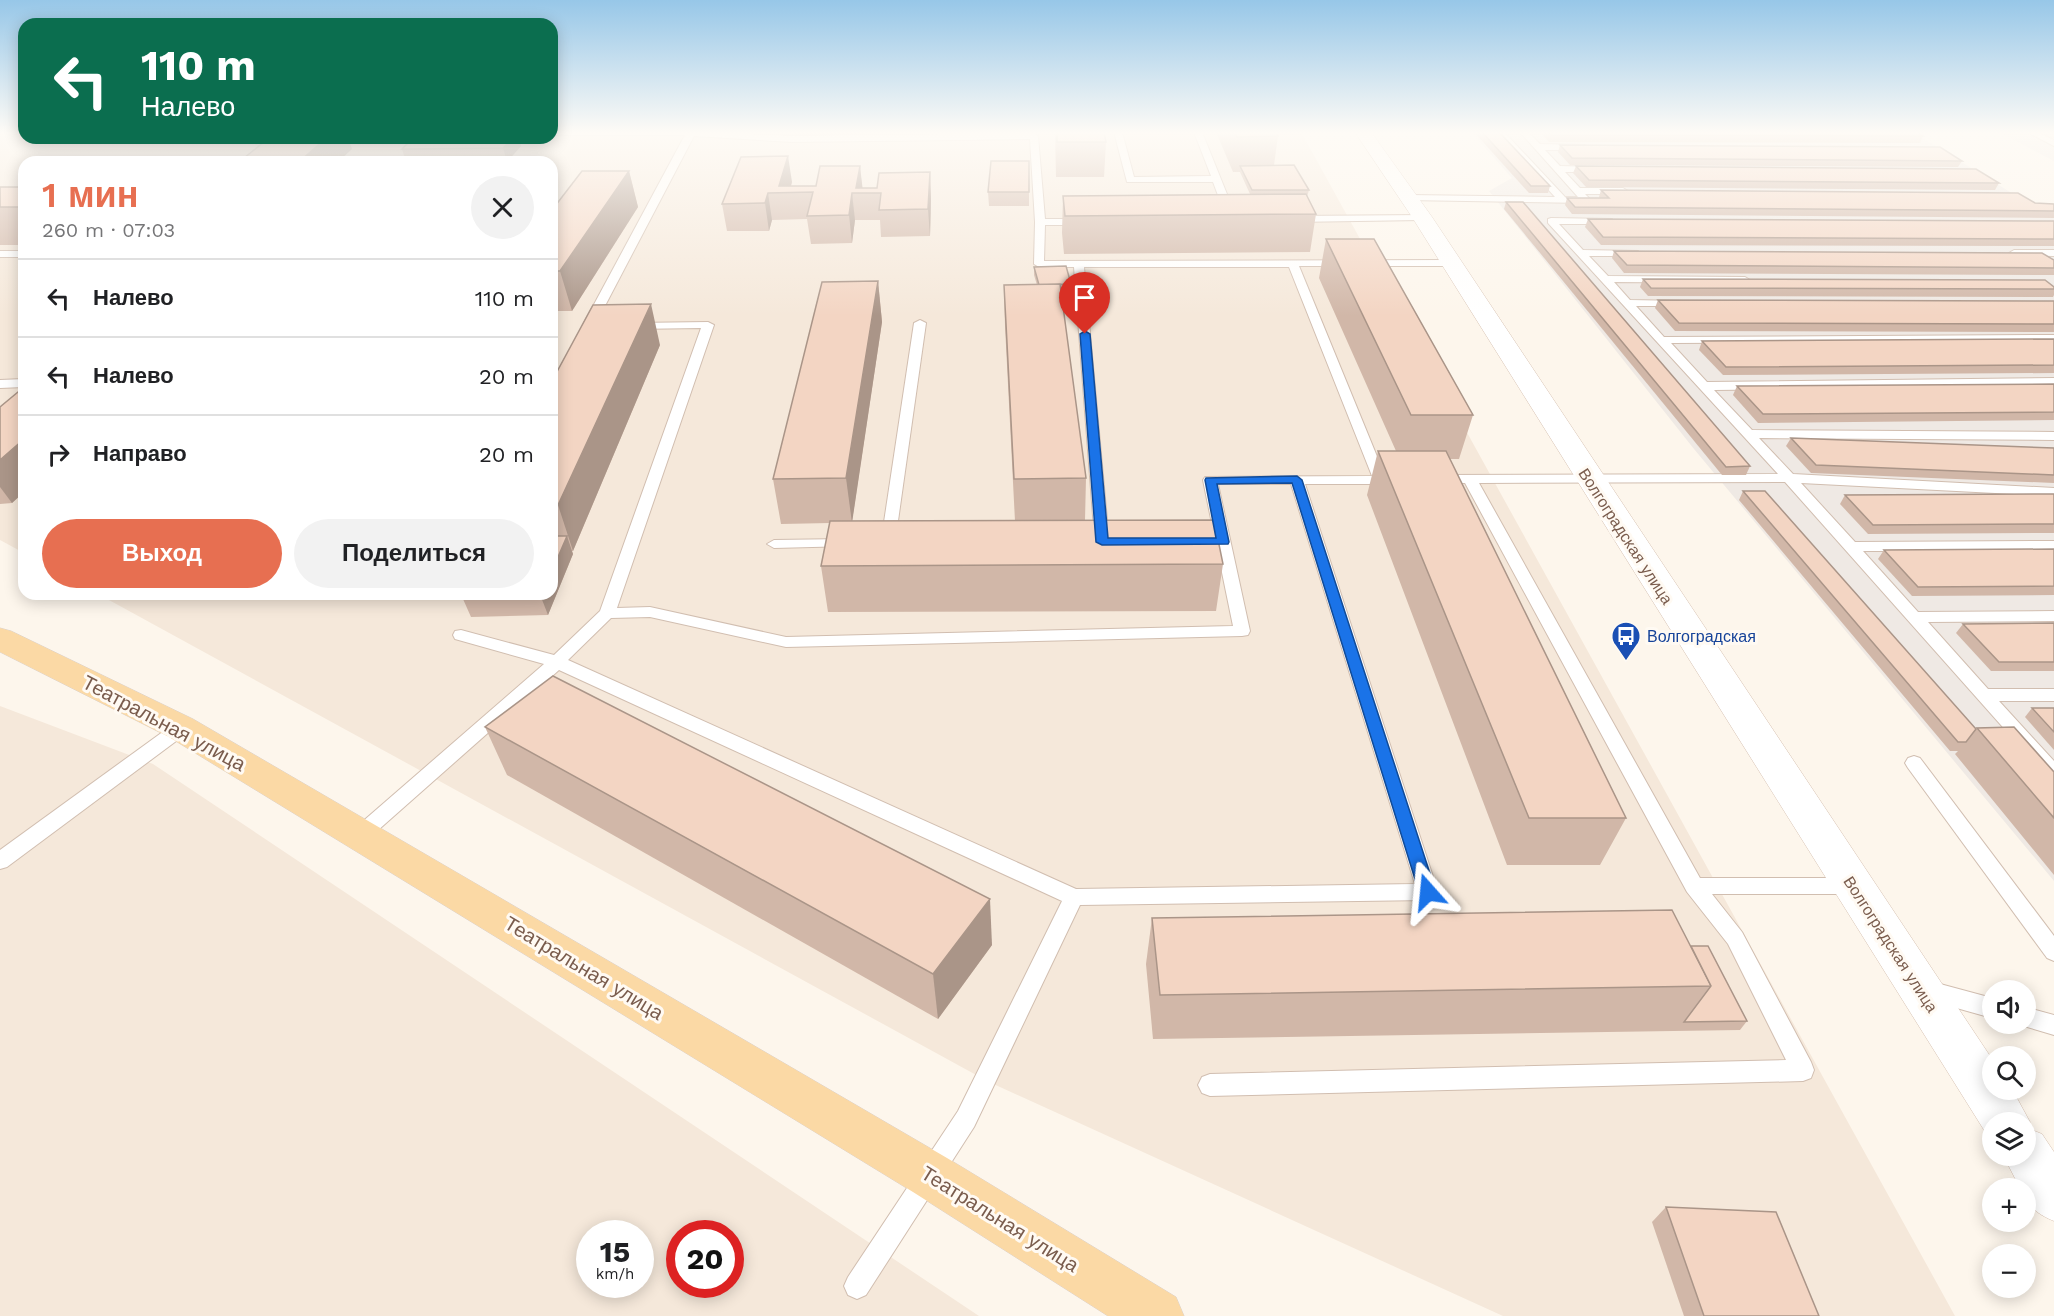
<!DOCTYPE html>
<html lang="ru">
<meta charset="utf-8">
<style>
:root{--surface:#fff;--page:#f2f2f2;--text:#202124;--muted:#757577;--line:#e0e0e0;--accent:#e76f51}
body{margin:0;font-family:"Work Sans",sans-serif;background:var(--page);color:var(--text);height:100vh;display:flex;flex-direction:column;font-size:22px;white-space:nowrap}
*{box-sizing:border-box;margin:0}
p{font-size:20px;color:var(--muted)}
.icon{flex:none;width:33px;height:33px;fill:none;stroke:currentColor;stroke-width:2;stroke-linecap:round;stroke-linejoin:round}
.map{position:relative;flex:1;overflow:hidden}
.details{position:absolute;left:18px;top:156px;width:540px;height:444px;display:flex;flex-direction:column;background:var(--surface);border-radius:18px;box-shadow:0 3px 15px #0003}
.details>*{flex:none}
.top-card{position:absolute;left:18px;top:18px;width:540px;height:126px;border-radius:18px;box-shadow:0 3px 15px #0003;background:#0b6e4f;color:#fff;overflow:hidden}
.tools{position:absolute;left:1982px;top:980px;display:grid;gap:12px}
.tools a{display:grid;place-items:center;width:54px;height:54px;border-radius:50%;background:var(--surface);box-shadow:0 3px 15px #0003;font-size:30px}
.speed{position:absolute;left:576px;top:1220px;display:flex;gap:12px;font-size:30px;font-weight:700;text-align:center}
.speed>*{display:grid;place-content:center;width:78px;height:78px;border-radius:50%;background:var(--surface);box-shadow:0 3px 15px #0003;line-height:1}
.speed small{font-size:15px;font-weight:400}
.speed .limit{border:9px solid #d22;background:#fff;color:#111}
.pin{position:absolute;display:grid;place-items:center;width:51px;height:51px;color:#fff;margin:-62px -26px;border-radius:50% 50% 50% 0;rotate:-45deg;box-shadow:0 0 6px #0007}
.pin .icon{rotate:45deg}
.me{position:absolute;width:66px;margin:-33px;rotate:342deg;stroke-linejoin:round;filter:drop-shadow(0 0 4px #0008)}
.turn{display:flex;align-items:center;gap:21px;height:126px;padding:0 24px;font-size:27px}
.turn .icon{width:78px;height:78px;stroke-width:2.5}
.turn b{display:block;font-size:42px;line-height:51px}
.round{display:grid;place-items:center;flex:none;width:63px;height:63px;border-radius:32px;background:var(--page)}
.overview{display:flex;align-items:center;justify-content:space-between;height:102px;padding:0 24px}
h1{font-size:36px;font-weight:600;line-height:45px;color:var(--accent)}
.action{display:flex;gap:12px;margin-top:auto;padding:12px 24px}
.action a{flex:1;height:69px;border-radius:36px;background:var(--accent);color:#fff;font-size:24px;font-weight:600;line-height:69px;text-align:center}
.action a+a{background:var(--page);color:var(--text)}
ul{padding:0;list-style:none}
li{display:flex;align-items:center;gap:18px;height:78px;padding:0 24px;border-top:2px solid var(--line)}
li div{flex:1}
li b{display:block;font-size:22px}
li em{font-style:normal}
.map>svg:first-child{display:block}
</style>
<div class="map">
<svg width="2054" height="1316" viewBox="0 0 2054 1316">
<rect width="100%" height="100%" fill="#fdf6ec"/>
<g fill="#f5e8da" fill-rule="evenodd">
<path d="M0,132H24V138H552V132H1301L1955,1316H1503L989,1082L98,594H552V162H24V553L0,540Z"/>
<path d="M0,706L153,764L979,1316H0ZM590,1233H640V1284H590ZM680,1233H730V1284H680Z"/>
</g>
<g fill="#efe9e4">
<path d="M1471,132H1913L2031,205L2054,206V881L1694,449L1489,191L1512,178Z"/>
<path d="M1999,132H2054V161Z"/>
</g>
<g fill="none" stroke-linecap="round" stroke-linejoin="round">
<g stroke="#d1beb0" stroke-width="2">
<g id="service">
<path d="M552,132H710L791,136L1034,133L1038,136L1045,219H1084L1089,222L1084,225H1045L1044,261L1452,260L1457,263L1452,266H1299L1385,476L1398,477L1400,480L1393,484H1305L1438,892L1435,898L1428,900L1080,905L974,1127L866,1295L857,1299L848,1295L844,1286L848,1277L958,1111L1062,901L559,670L368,839L361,842L354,839L351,834L354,829L544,664L455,639L453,635L455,631L461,630L554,655L600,611L701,328L634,329L628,326L634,323L708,322L714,325L617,608L650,607L786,637L1233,626L1203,480L1205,477L1372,476L1289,267H1084L1109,542L1107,545H1097L1095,542L1074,267H1039L1034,264L1035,222L1030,139L791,142L694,136L596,323L590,326L584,323L685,135H552ZM1218,484H1291L1415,884L1076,889L568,660L611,618L650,617L786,647L1242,636L1248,635L1250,631Z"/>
<path d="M1114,132H1122L1134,177L1211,176L1194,132H1202L1235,214L1230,217L1225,214L1213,182H1127Z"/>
<path d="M1496,132H1504L1565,197H1578L1520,132H1528L1540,144L1585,145V149L1582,150H1545L1560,166L1599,167V171L1596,172H1565L1580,188H1623L1628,191L1623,194H1585L1591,200L1586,203L1406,200L1404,198L1409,195L1555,197Z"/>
<path d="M2027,132H2037L2054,140V146Z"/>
<path d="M266,138H283L258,145L254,142Z"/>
<path d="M1425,215V219L1422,220L1293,222L1288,219L1293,216Z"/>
<path d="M1551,218L1612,219V223L1609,224H1559L1583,250L1638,251L1639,253L1634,256H1589L1608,276L1745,277L1750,280L1745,283L1614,282L1630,300L1684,301V305L1680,306H1636L1664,337L2054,335V341L1671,343L1707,382L2054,378V386L1714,390L1752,430L2054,432V440L1759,438L1793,474L2054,488V496L1801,483L1855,542L2054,541V551H1863L1918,612L2054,611V621L1928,622L1988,689H2054V701H1999L2054,761V780L2048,778L1785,482L1479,483L1700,878H1852L1859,880L1862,886L1859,892L1852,894H1712L1742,932L1811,1062L1814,1070L1811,1078L1803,1081L1210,1096L1202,1093L1198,1085L1202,1077L1210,1074L1786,1060L1728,944L1687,892L1465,483H1440L1433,479L1440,475L1778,474L1548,223V219Z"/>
<path d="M2014,250H2054V256L2010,255L2009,253Z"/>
<rect x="0" y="251" width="24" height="6"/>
<path d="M920,320L926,323L895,542L888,546L881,542L914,323Z"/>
<path d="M24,379V387L0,388V380Z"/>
<path d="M846,539L853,543L851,546L774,548L767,544L774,540Z"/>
<path d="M181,722L187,723L190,728L187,733L7,867L0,869V850L175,723Z"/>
<path d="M1914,756L1920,758L2054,936V961L2047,958L1908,768L1905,763L1908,758Z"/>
<path d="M1929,981L1992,998V1018L1921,998L1918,991L1921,984Z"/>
<path d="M2025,1007L2054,1015V1035L2017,1024L2025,1023Z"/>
</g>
</g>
<g stroke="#d6c0b0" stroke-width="1">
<path id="secondary" d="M1355,132H1371L1432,217L1992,1059V1089H2012L2030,1122L2027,1128L2042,1134L2054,1152V1221C2039,1215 2025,1206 2025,1188H2020L2003,1155H2025V1122H1992V1140L1989,1138L1412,217Z"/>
</g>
<g stroke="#dad1cd" stroke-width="1">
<path id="primary" d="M0,628L11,631L193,719L947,1158L1176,1297L1184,1316H1108L913,1192L169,737L0,652Z"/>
</g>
<use href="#service" fill="#fff" fill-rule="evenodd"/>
<use href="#secondary" fill="#fff" fill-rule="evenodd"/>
<use href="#primary" fill="#fbd9a5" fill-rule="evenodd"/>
</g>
<g fill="#d1b7a8">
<path d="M795,132H912V133L795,135Z"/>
<path d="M1055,132H1104L1106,142L1104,177H1056Z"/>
<path d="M1216,132H1276L1278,136L1274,165L1309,190L1307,197L1316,214L1310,252L1064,254L1062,233L1063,196L1250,194L1240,172H1233Z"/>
<path d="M1474,132H1499L1550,186L1548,193H1529Z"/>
<path d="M1540,132H1916L1923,136L1920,143L1549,142Z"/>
<path d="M1560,145L1962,161L1958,167L1570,165L1558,152Z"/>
<path d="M521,146L507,162H400H406L402,149Z"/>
<path d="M1029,161V206H989L988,192Z"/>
<path d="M860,166L862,188H877L930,172L931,199L930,236L881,237L880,220H855L852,243L811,244L807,219L772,220L769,231H727L722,204L792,182L791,186H816Z"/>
<path d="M1576,166L1999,183L1995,190L1586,187L1573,173Z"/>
<path d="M629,171L638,207L572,311H552V210Z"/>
<rect x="0" y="187" width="24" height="58"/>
<path d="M1601,190L2035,203L2054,211V218L1572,214L1565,205L1567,198H1600L1599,197Z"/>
<path d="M1506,202L1750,466L1746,475H1722L1504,209Z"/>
<path d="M1588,219L2054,221V246L1601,245L1585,227Z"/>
<path d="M1326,239L1473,415L1459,459H1450L1626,818L1600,865H1507L1367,495L1378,451H1396L1319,278Z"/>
<path d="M1614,251L2054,260V275L1624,273L1612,258Z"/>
<path d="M1034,267L1071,284V292H1061L1086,478L1085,520L1223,564L1216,611L828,612L821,566L830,523L781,524L773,479L878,281L882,322L852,521H1015L1005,326L1004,285H1037L1034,275Z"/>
<path d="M1643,279L2054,289V295L2053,297L1648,296L1640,287Z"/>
<path d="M1658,300L2054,301V332L1675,331L1655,308Z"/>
<path d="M2054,339V373L1723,375L1699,350L1702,341Z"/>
<path d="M660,345L573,551H572L573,554L548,615L471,617L463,599L552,594V381Z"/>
<path d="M2054,384V420L1758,423L1733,395L1737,386Z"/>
<path d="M24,387V492L12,503L0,504V407Z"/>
<path d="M1791,438L2054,448V483L1811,473L1786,446Z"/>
<path d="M1743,491L1976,729L1977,728L2054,772V875L1955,754L1958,751H1950L1739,500Z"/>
<path d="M2054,494V533L1868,534L1840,504L1845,495Z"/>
<path d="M2054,549V595L1912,596L1878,559L1884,550Z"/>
<path d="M2054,623V671H1991L1956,633L1963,624Z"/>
<path d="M2032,708H2054V750L2025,717Z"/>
<path d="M485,727L992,945L938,1019L507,775Z"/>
<path d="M1152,918L1691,946L1747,1021L1740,1030L1153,1039L1146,964Z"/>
<path d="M1666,1207L1819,1316H1684L1652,1222Z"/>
</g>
<g fill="#aa9588">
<path d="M326,138H348L352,149L338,162H299Z"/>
<path d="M513,138H519L521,146L507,162L503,148Z"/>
<path d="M788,156L792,182L789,192L779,186Z"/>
<path d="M860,166L863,192L856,188Z"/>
<path d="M629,171L638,207L572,311L560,271Z"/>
<path d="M930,172L931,199L930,236L928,209Z"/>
<path d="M768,193L772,220L769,231L765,203Z"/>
<path d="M852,193L855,220L852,243L849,215Z"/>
<path d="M878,281L882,322L852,523L846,478Z"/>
<path d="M651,304L660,345L573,551L558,505Z"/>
<path d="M24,439V492L12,503L0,487V460Z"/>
<path d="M567,536L573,554L548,615L541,597L542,594H552V571Z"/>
<path d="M990,899L992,945L938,1019L933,974Z"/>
</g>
<g fill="#f3d5c3" stroke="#aa9588" stroke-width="1.5">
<path d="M1057,132H1104L1106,142H1057Z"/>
<path d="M1235,132H1276L1278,136L1237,137Z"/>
<path d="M1482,132H1499L1550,186H1531Z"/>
<path d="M1548,132H1916L1923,136L1551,135Z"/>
<path d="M269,138H326L299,162H239Z"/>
<path d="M413,138H513L503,148L402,149Z"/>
<path d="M1560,145L1940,147L1962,161L1572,158Z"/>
<path d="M788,156L779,186H816L820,166H860L856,188H877L879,173L930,172L928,209L879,210L881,193H852L849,215L807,216L813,192L768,193L765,203L722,204L741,157Z"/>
<path d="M991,161H1029V192H988Z"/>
<path d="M1294,165L1309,190H1252L1240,166Z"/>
<path d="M1576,166L1976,169L1999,183L1589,180Z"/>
<path d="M582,171H629L560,271H552V210Z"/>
<rect x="0" y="187" width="24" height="20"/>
<path d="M1601,190L2018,193L2035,203L2054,204V211L1575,207L1567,198H1609Z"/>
<path d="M1306,194L1316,214L1065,216L1063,196Z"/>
<path d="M1506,202H1523L1750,466L1726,467Z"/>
<path d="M1588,219L2054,221V239L1603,237Z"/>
<path d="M1326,239H1374L1473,415H1411Z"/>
<path d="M1614,251L2042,253L2054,260V268L1627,265Z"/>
<path d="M1066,266L1071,284L1039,285L1034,267Z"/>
<path d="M1643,279L2045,280L2054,287V289L1651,288Z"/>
<path d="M878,281L846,478L773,479L822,282Z"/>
<path d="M1060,284L1086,478L1014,479L1004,285Z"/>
<path d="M1658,300L2054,301V324L1679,323Z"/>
<path d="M651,304L558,505H552V381L593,305Z"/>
<path d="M2054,339V365L1726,367L1702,341Z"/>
<path d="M2054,384V412L1763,414L1737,386Z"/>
<path d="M24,387V439L0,460V407Z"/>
<path d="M1791,438L2054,448V475L1816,465Z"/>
<path d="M1378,451H1446L1626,818H1529Z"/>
<path d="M1743,491H1765L1976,729L1966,742H1958Z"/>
<path d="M2054,494V524L1873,525L1845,495Z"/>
<path d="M1214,520L1223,564L821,566L830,521Z"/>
<path d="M552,536H567L552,571Z"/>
<path d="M2054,549V586L1918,587L1884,550Z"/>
<path d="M466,594H542L541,597L463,599Z"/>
<path d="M2054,623V662H1999L1963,624Z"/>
<path d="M553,676L990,899L933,974L485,727Z"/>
<path d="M2032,708H2054V732Z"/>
<path d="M2014,727L2054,772V818L1977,728Z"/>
<path d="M1672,910L1711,986L1160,995L1152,918Z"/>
<path d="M1691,946H1708L1747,1021L1684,1022L1711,986Z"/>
<path d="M1666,1207L1776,1212L1819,1316H1704Z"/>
</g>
<linearGradient id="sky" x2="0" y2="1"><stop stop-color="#97c7e8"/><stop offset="0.42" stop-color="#fefbf6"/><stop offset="1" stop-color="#fefbf6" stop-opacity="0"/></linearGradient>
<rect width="2054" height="316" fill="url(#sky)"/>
<path fill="#1a73e8" stroke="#114b97" stroke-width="1.5" d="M1085,331L1090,334L1108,538H1216L1205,480L1206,478L1297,476L1302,480L1436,892L1434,897L1428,899L1422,897L1419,892L1292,483L1217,484L1229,542L1228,544L1102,545L1096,542L1080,334Z"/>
<defs>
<g id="bus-pin" transform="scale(1.5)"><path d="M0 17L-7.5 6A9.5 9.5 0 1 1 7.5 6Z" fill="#1a4fb4" stroke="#fffaf3"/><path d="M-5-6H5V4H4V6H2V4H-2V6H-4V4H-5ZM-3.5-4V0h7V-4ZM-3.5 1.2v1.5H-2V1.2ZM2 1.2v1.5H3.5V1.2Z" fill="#fff"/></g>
</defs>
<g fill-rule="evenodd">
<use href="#bus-pin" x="1626" y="636"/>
</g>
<g text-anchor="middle" stroke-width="6" stroke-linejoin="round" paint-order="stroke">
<g font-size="16" fill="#7a5c4d" stroke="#fffaf3">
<text transform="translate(1626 536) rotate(57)" y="6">Волгоградская улица</text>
<text transform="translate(1891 944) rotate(57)" y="6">Волгоградская улица</text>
</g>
<g font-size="16" fill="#164399" stroke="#fffaf3" text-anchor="start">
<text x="1647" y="642">Волгоградская</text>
</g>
<g font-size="20" fill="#7a5c4d" stroke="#fffaf3">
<text transform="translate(164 723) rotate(28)" y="7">Театральная улица</text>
<text transform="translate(584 968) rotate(31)" y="7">Театральная улица</text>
<text transform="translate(1000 1219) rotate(32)" y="7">Театральная улица</text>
</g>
</g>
</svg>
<div class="tools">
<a><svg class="icon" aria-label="sound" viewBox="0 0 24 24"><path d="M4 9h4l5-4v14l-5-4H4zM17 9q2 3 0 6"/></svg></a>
<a><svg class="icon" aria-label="search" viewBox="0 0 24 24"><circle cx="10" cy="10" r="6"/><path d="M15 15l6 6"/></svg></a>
<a><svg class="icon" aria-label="layers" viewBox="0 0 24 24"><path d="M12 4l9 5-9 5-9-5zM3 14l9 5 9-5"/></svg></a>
<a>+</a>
<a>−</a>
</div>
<div class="speed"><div>15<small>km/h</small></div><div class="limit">20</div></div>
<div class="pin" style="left:1085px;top:334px;background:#d93025"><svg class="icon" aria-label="arrive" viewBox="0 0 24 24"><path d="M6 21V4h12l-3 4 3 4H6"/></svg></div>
<svg class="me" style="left:1428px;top:892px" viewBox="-20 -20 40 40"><path d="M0-17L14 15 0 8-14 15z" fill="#1a73e8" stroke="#fff" stroke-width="4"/></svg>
<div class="top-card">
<div class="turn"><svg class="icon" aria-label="left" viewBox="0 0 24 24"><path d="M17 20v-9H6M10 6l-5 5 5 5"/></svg><div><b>110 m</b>Налево</div></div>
</div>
<section class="details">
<div class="overview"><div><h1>1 мин</h1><p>260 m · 07:03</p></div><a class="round"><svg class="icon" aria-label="close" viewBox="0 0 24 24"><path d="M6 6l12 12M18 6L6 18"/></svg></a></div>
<ul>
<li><svg class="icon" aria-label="left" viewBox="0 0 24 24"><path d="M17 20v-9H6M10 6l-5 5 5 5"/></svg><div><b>Налево</b></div><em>110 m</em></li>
<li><svg class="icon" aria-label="left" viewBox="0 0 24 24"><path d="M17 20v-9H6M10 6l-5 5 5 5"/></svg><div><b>Налево</b></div><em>20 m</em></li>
<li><svg class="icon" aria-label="right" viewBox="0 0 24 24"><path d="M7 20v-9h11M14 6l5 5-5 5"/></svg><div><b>Направо</b></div><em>20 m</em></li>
</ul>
<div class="action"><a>Выход</a><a>Поделиться</a></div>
</section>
</div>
